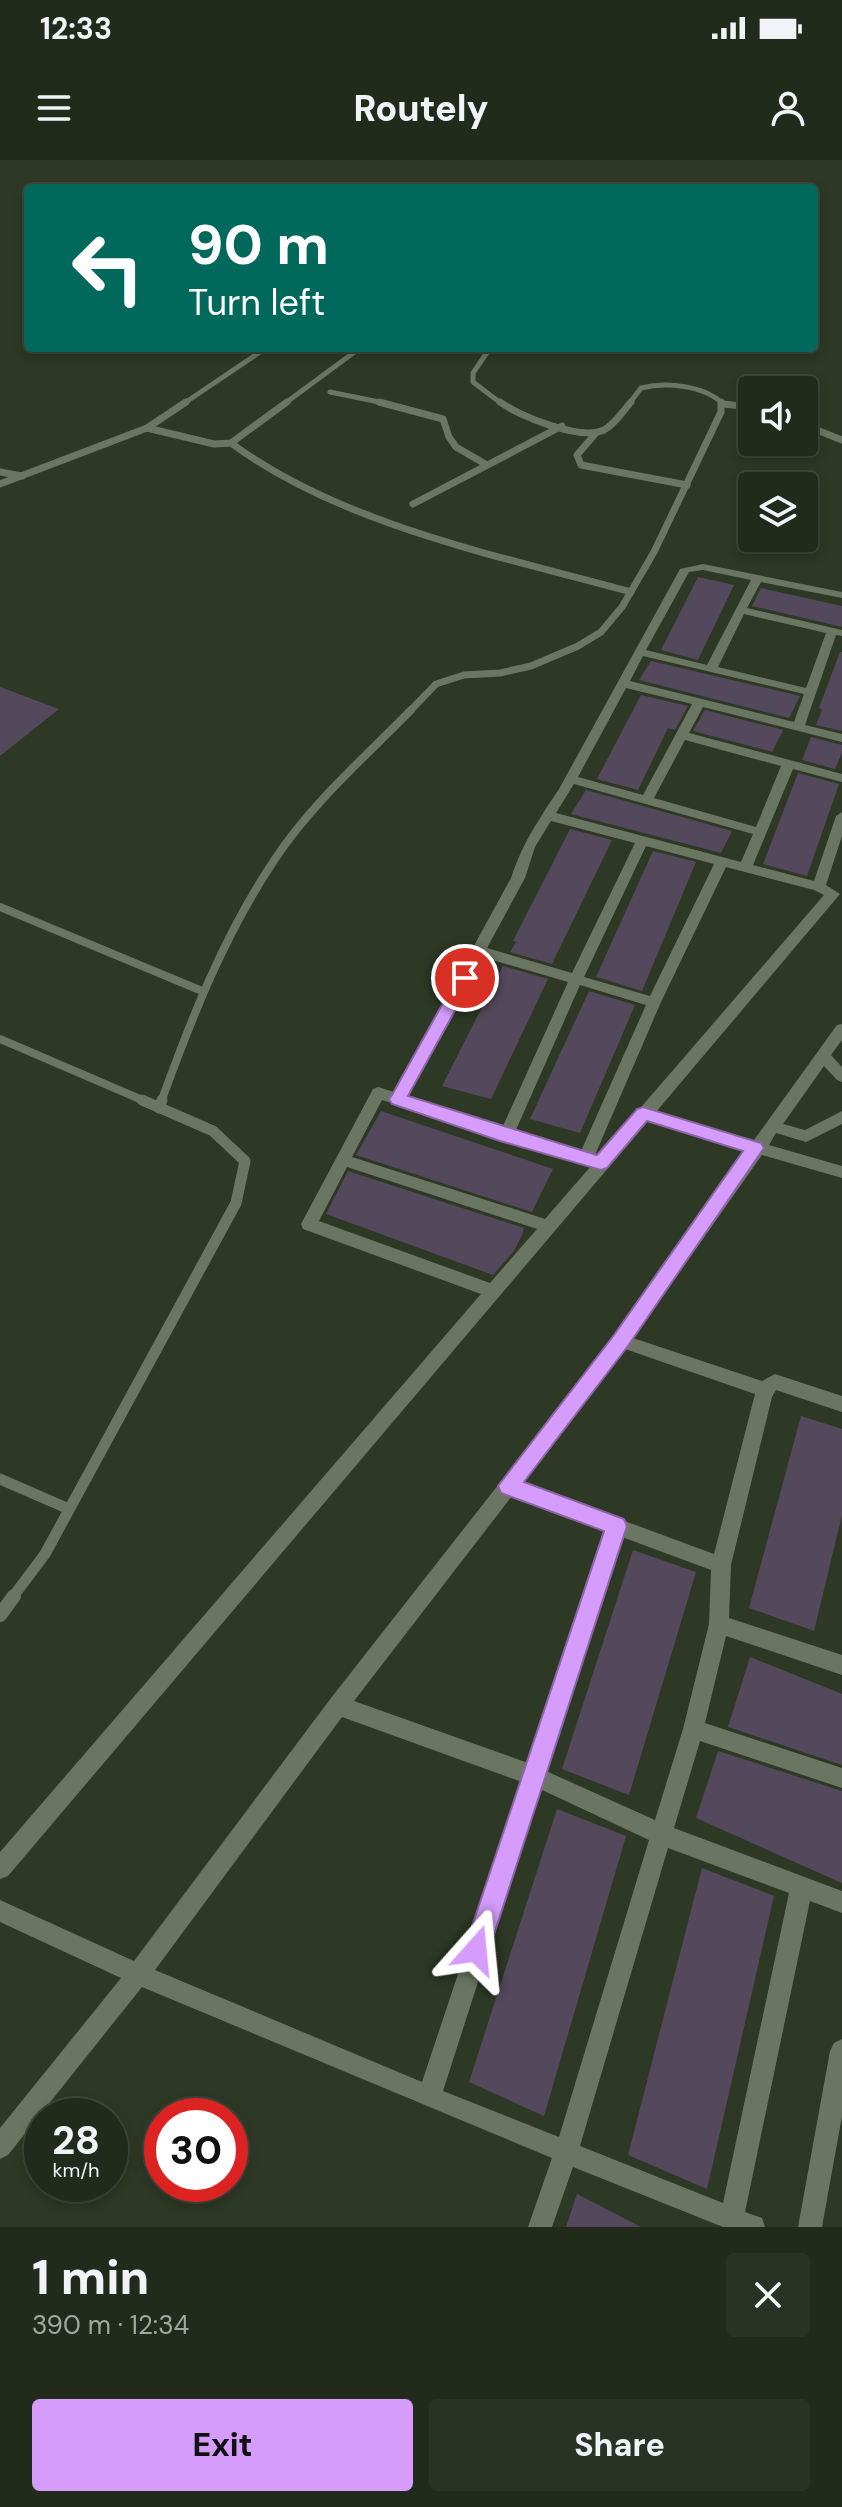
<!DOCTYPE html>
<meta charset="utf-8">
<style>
:root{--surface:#222a1c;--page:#2a3225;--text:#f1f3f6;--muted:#a2a7a3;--line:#3f463b;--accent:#d59cfb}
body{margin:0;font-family:"DM Sans",sans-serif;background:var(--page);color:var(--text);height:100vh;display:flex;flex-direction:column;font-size:30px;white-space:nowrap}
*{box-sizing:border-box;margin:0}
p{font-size:26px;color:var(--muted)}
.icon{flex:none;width:44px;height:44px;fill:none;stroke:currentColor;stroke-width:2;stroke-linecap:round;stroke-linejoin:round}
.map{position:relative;height:2067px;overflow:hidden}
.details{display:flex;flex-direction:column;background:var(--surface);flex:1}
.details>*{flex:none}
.hud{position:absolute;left:24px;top:24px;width:794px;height:168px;border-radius:8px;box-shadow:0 4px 12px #0003,0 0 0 2px var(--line);background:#00695c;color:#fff;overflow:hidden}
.tools{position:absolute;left:738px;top:216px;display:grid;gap:16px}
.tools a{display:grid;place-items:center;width:80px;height:80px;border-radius:8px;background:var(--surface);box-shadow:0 4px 12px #0003,0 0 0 2px var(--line);font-size:40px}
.speed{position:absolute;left:24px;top:1938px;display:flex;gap:16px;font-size:40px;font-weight:700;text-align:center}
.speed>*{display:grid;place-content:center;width:104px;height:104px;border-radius:50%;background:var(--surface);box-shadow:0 4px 12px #0003,0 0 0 2px var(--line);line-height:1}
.speed small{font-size:20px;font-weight:400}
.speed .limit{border:12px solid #d22;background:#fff;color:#111}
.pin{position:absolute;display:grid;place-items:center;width:68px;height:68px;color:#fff;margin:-34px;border:4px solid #fff;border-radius:50%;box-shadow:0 2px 8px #0007}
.me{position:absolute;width:88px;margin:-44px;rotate:18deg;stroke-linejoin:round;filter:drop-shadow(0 0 6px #0008)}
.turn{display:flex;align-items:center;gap:28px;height:168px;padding:0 32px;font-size:36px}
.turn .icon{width:104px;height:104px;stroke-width:2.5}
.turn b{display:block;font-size:56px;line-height:68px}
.round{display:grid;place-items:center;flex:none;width:84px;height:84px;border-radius:8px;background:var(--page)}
.summary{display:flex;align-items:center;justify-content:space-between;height:136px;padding:0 32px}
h1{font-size:48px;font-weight:800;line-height:60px}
.button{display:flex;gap:16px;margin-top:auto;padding:16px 32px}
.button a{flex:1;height:92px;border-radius:8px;background:var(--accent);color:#111;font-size:32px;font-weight:800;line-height:92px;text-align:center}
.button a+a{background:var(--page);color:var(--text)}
.status{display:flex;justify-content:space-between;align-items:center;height:56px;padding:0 40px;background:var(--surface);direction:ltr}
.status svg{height:22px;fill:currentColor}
header{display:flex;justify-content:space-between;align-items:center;height:104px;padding:0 32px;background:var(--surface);font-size:36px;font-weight:800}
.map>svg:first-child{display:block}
</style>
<div class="status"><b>12:33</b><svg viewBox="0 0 49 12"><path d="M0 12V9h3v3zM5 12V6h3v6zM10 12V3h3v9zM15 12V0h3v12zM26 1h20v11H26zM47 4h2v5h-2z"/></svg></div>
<header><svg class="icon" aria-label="menu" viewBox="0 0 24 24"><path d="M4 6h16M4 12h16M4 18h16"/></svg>Routely<svg class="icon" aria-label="person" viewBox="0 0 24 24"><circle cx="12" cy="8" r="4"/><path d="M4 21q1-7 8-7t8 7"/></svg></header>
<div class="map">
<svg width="842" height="2067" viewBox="0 0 842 2067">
<rect width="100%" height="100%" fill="#2d3825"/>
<g fill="#54495c">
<path d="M698,417L734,425L698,500L661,490Z"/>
<path d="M761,428L842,446V467L752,446Z"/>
<path d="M840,492H842V571L816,565L822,550L819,548Z"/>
<path d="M651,501L800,536L789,558L639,520Z"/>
<path d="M0,527L59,549L0,596Z"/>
<path d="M641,535L688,546L675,570L668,568L638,630L597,619Z"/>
<path d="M705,550L783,570L772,592L693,571Z"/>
<path d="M811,577L842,585V593L835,609L802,600Z"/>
<path d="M798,613L839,624L807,716L763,704Z"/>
<path d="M586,630L732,671L721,693L571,654Z"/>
<path d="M570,669L612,680L552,804L510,792L516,782L513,781Z"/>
<path d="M653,691L696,702L642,831L596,817Z"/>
<path d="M503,806L548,819L491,939L442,926Z"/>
<path d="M589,831L635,845L580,973L530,959Z"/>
<path d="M381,951L553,1009L532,1052L356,995Z"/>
<path d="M348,1011L524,1068L522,1075L514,1091L493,1115L326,1054Z"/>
<path d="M801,1256L842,1269V1355L814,1471L749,1448Z"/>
<path d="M633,1390L696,1412L629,1635L562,1609Z"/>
<path d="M750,1497L842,1534V1605L728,1567Z"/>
<path d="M718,1591L842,1631V1723L696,1658Z"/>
<path d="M557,1649L626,1676L544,1956L469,1922Z"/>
<path d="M702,1708L774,1736L707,2029L628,1995Z"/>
<path d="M577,2034L641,2067H566Z"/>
</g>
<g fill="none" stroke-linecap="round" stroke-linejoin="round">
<g stroke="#6a7661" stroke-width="5">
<path d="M490,188L473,213V222L502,244"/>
<path d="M330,232L389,244"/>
<path d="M183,244L266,188"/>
<path d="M284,244L360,188"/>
<path d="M629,244L641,228C666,222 704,225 723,244"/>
</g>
<g stroke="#6a7661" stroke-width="7">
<path d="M379,242L443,259L449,277L456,287L487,305"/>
<path d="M500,242C519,256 580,281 604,270C615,264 623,251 631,242"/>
<path d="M723,244L752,247"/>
<path d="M804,265L842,280"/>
<path d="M147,268L214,284L231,283L287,242"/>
<path d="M596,273L577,295L581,305L687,325"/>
<path d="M231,283C342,365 500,396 631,432"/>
<path d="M0,312L22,316"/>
<path d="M0,324L147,268L186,242"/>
<path d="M413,344L562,266"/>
<path d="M409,552L436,524L464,515L500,513L531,506L578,486L601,472L622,447L654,392L721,252V242"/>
</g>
<g stroke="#6a7661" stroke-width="8">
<path d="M0,747L202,831"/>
<path d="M0,879L147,942"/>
<path d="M161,942C192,857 224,775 275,699C312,643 365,597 411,550"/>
</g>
<g stroke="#6a7661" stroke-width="11">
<path d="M159,948L162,940"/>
<path d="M0,1319L69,1349"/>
<path d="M12,1438L45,1394L236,1043L245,1001L213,971L142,940"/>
</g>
<path stroke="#6a7661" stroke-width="14" d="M0,1455L14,1436"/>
<g fill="#6a7661" fill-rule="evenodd">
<path d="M703,404L842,432V438L761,422L747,448L842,470V476L836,475L805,565L842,574V582L703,547L689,573L842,614V622L793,609L753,705L814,721L836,656L842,652V676L826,725L840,734L656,952L754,980L837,865L842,864V880L831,895L842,907V922L837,920L824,906L783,964L805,970L842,951V964L806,982L776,973L769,985L842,1006V1018L762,995L633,1178L762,1221L775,1214L842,1236V1252L776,1230L772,1237L731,1405L729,1458L842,1495V1515L726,1476L705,1563L842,1608V1628L700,1581L674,1668L842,1731V1753L810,1741L745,2052L762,2058L765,2067H723L573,2007L552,2067H528L552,1998L142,1827L8,1995L0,1999V1968L121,1818L0,1762V1740L134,1801L331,1538L615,1176L747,990L648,961L8,1716L0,1719V1692L481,1134L303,1069L301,1064L373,929L378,927L394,932L511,718C524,680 538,661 559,629L680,409ZM703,410L751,420L707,505L646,490L689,412ZM744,454L826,473L806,528L718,507ZM643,496L804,534L794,562L630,521ZM626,528L692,544L643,635L578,617ZM685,580L781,606L756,667L654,638ZM574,624L753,674L741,702L556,653ZM551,661L635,683L572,813L487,788L525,718L535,687ZM646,686L714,704L650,836L584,817ZM726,707L814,730L824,735L599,996L595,995L661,842ZM482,797L568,822L503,966L407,936ZM580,825L646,845L581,991L516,970ZM382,940L499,977L506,982L511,980L591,1006L545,1059L352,997ZM347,1007L537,1069L490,1123L319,1061ZM625,1189L755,1234L714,1394L522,1323ZM512,1336L605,1371L528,1603L354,1541ZM622,1377L711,1410L709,1464L683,1569L655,1660L546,1611ZM342,1557L522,1622L422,1922L155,1810ZM540,1629L649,1680L559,1977L443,1931ZM668,1688L789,1733L723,2043L580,1986Z"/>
<path d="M842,1879V1956L822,2067H798L830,1891L834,1883Z"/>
</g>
</g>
<path fill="#d59cfb" stroke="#8a65a3" stroke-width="2" d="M465,813L473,818L408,936L597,995L637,949L643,947L761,983L764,988L628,1186L524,1322L624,1359L627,1366L489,1790L485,1799L476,1803L467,1799L464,1790L604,1371L501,1333L498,1326L614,1175L743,991L647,961L607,1008L601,1010L500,981L392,944L389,939L392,935L459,814Z"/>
</svg>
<div class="tools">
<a><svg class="icon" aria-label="sound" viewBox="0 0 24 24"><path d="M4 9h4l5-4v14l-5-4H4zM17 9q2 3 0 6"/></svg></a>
<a><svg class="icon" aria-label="layers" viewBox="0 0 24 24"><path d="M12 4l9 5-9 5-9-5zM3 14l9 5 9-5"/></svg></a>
</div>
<div class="speed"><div>28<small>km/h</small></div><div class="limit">30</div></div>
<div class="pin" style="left:465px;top:818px;background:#d93025"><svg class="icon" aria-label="arrive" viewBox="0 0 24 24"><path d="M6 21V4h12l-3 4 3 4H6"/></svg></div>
<svg class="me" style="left:476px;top:1790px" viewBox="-20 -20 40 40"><path d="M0-17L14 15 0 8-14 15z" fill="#d59cfb" stroke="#fff" stroke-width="4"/></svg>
<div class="hud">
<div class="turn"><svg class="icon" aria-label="left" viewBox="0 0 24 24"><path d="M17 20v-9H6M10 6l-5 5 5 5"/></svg><div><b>90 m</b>Turn left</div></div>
</div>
</div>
<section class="details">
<div class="summary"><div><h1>1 min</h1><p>390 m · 12:34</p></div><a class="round"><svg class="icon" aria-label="close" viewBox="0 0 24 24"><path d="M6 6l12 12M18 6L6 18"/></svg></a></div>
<div class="button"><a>Exit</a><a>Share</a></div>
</section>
